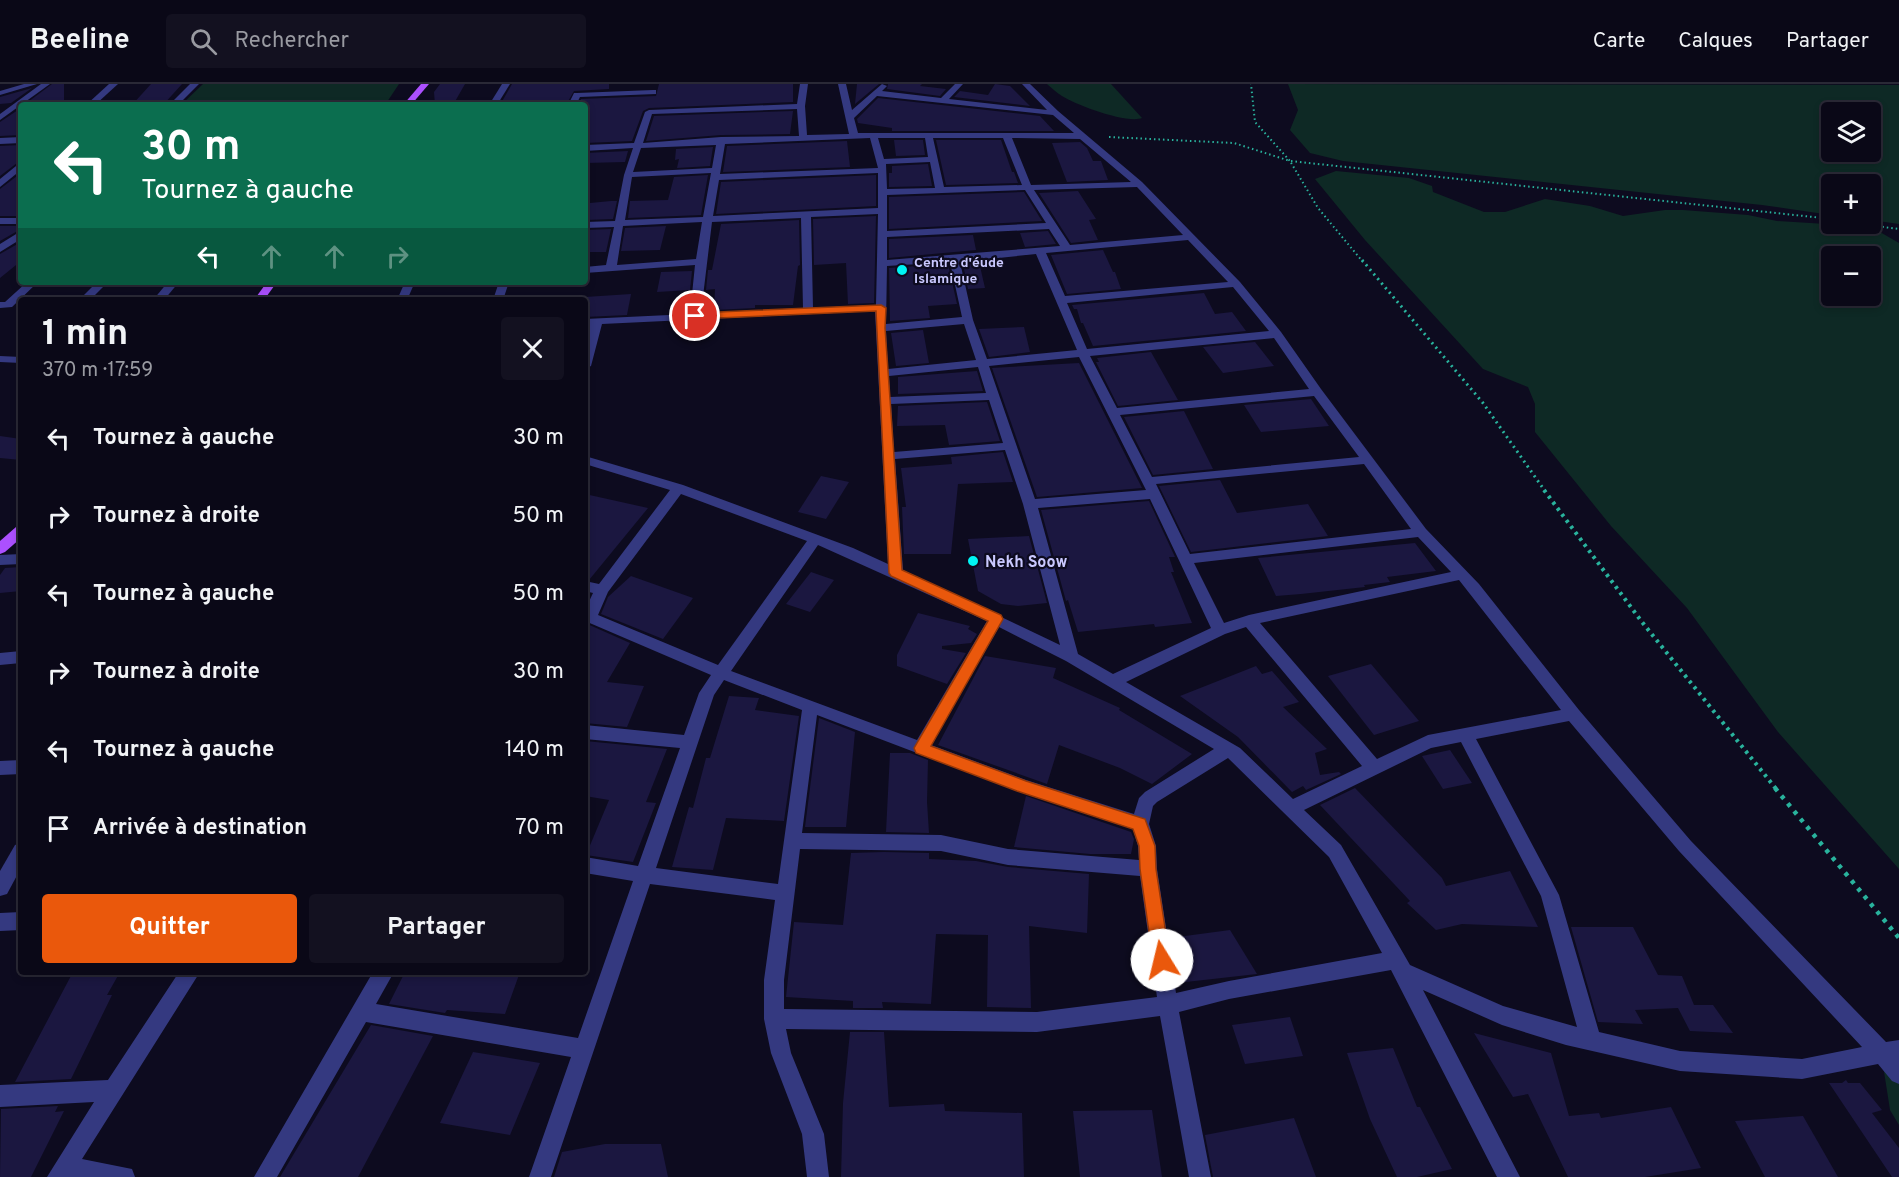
<!DOCTYPE html>
<html lang="fr">
<meta charset="utf-8">
<style>
:root{--surface:#0a0817;--page:#131120;--text:#f1f3f6;--muted:#999aa1;--line:#2a2936;--accent:#ea580c}
body{margin:0;font-family:Overpass,sans-serif;background:var(--page);color:var(--text);height:100vh;display:flex;flex-direction:column;font-size:22px;white-space:nowrap}
*{box-sizing:border-box;margin:0}
p{font-size:20px;color:var(--muted)}
.icon{flex:none;width:33px;height:33px;fill:none;stroke:currentColor;stroke-width:2;stroke-linecap:round;stroke-linejoin:round}
.map{position:relative;flex:1;overflow:hidden}
.panel{position:absolute;left:18px;top:213px;width:570px;height:678px;display:flex;flex-direction:column;background:var(--surface);border-radius:6px;box-shadow:0 3px 9px #0003,0 0 0 2px var(--line)}
.panel>*{flex:none}
.top-card{position:absolute;left:18px;top:18px;width:570px;height:183px;border-radius:6px;box-shadow:0 3px 9px #0003,0 0 0 2px var(--line);background:#0b6e4f;color:#fff;overflow:hidden}
.buttons{position:absolute;left:1821px;top:18px;display:grid;gap:12px}
.buttons a{display:grid;place-items:center;width:60px;height:60px;border-radius:6px;background:var(--surface);box-shadow:0 3px 9px #0003,0 0 0 2px var(--line);font-size:30px}
.pin{position:absolute;display:grid;place-items:center;width:51px;height:51px;color:#fff;margin:-26px;border:3px solid #fff;border-radius:50%;box-shadow:0 2px 6px #0007}
.me{position:absolute;width:66px;margin:-33px;rotate:351deg;stroke-linejoin:round;filter:drop-shadow(0 0 4px #0008)}
.turn{display:flex;align-items:center;gap:21px;height:126px;padding:0 24px;font-size:27px}
.turn .icon{width:78px;height:78px;stroke-width:2.5}
.turn b{display:block;font-size:42px;line-height:51px}
.lanes{display:flex;align-items:center;height:57px;padding:0 24px;background:#0003;justify-content:center;gap:30px;direction:ltr}
.lanes .off{opacity:.35}
.round{display:grid;place-items:center;flex:none;width:63px;height:63px;border-radius:6px;background:var(--page)}
.head{display:flex;align-items:center;justify-content:space-between;height:102px;padding:0 24px}
h1{font-size:36px;font-weight:700;line-height:45px}
.action{display:flex;gap:12px;margin-top:auto;padding:12px 24px}
.action a{flex:1;height:69px;border-radius:6px;background:var(--accent);color:#fff;font-size:24px;font-weight:700;line-height:69px;text-align:center}
.action a+a{background:var(--page);color:var(--text)}
ul{padding:0;list-style:none}
li{display:flex;align-items:center;gap:18px;height:78px;padding:0 24px}
li div{flex:1}
li b{display:block;font-size:22px}
li em{font-style:normal}
header{display:flex;align-items:center;gap:36px;box-sizing:border-box;height:84px;padding:0 30px;background:var(--surface);border-bottom:2px solid var(--line)}
header strong{font-size:28px}
nav{display:flex;gap:33px;margin-inline-start:auto;font-size:21px}
.search{width:420px;height:54px;background:var(--page);display:flex;align-items:center;gap:15px;box-sizing:border-box;padding:0 21px;border-radius:6px;color:var(--muted);font-size:22px}
.map>svg:first-child{display:block}
</style>
<header>
<strong>Beeline</strong>
<div class="search"><svg class="icon" aria-label="search" viewBox="0 0 24 24"><circle cx="10" cy="10" r="6"/><path d="M15 15l6 6"/></svg>Rechercher</div>
<nav><a>Carte</a><a>Calques</a><a>Partager</a></nav>
</header>
<div class="map">
<svg width="1899" height="1093" viewBox="0 0 1899 1093">
<rect width="100%" height="100%" fill="#0d0b1f"/>
<g fill="#0e2925" fill-rule="evenodd">
<path d="M203,0H399L385,21H181Z"/>
<path d="M1047,0H1111L1142,34C1127,40 1076,21 1062,12C1057,9 1052,4 1047,0Z"/>
<path d="M1288,0L1899,1V140L1871,136L1870,100H1832L1831,131L1762,121L1343,77L1310,69L1290,46L1298,26ZM1832,28H1870V68H1832Z"/>
<path d="M1336,87L1409,94L1432,102L1433,108L1484,128H1505L1545,115L1590,122L1623,132L1665,126H1683L1748,131L1777,137L1858,142L1880,148L1899,159V785L1778,648L1687,524L1611,442L1535,348V320L1528,303L1483,285L1365,156L1315,95ZM1870,172V212H1832V172Z"/>
<path d="M1899,969V1041L1890,1026L1883,981Z"/>
</g>
<g fill="#1b1740">
<path d="M52,0H64V17L28,18Z"/>
<path d="M151,0H182L163,21H132Z"/>
<path d="M440,0H465L453,21H435L434,8Z"/>
<path d="M512,0H609V5L574,7L566,21H500Z"/>
<path d="M659,0H793V18L649,24L643,27L632,57L585,59V21H579L581,15L656,12Z"/>
<path d="M857,0H879L855,20Z"/>
<path d="M888,0H922L920,2L946,5L940,12L887,5Z"/>
<path d="M995,0L1010,2L1030,22L954,13L960,7L988,11Z"/>
<path d="M32,4L11,19L0,20V13Z"/>
<path d="M878,14L1040,32L1054,47H892V44L858,39L857,35Z"/>
<path d="M21,24V51L0,52V38Z"/>
<path d="M793,27L790,50L721,51L646,57L654,32Z"/>
<path d="M894,56H923L925,71L896,72Z"/>
<path d="M936,56H1001L1012,88H1014L1018,99L946,101Z"/>
<path d="M847,57L850,83L723,88L727,62Z"/>
<path d="M1080,58L1087,64L1093,77H1101L1108,96L1067,98L1052,59Z"/>
<path d="M21,61V76L0,92V62Z"/>
<path d="M713,63L710,82L677,84L679,75L675,76L676,65Z"/>
<path d="M628,67L625,78L585,79V69Z"/>
<path d="M928,80L932,102L889,103V89H892V82Z"/>
<path d="M21,89V132H0V105Z"/>
<path d="M708,91L701,131L628,134L630,117L668,116L674,93Z"/>
<path d="M876,91V122L716,130L721,98Z"/>
<path d="M1078,107L1096,135L1089,136L1098,156L1071,159L1039,109Z"/>
<path d="M1024,108L1042,137L889,145V113Z"/>
<path d="M611,117H617L613,135L586,136L590,119Z"/>
<path d="M876,132L874,219L848,220L846,179L814,181L813,135Z"/>
<path d="M799,136L800,181L798,182L793,221H755V224L714,226L715,205L706,206L708,186H712L721,140Z"/>
<path d="M0,142H21V145L0,157Z"/>
<path d="M666,142L660,166L621,167L625,144Z"/>
<path d="M611,145L606,168H585V146Z"/>
<path d="M1048,147L1056,160L1025,163L1020,149Z"/>
<path d="M973,151L976,166L889,174V155Z"/>
<path d="M21,158V177L0,194V170Z"/>
<path d="M1103,166L1113,188H1115L1121,205L1067,210L1051,171Z"/>
<path d="M979,178L985,204L968,205L963,180Z"/>
<path d="M948,180L957,220L928,222L930,234L890,237L889,184Z"/>
<path d="M692,187L690,206L657,208L661,188Z"/>
<path d="M1204,209L1215,230L1232,228L1246,247L1093,262L1083,239H1081L1077,225H1074L1072,221Z"/>
<path d="M631,210L627,231L585,233V213Z"/>
<path d="M1024,243L1030,268L989,273L979,245Z"/>
<path d="M923,246L929,279L896,282L891,249Z"/>
<path d="M1255,258L1274,282L1223,289L1203,263Z"/>
<path d="M1151,268L1178,316L1118,322L1096,278H1099L1097,274Z"/>
<path d="M1079,279L1142,404L1037,413L992,284Z"/>
<path d="M977,287L983,307L898,310V293Z"/>
<path d="M1311,315L1329,342L1261,348L1244,321Z"/>
<path d="M987,318L1000,357L949,361L945,341L897,342L898,322Z"/>
<path d="M1184,327L1213,385L1153,391L1124,333Z"/>
<path d="M0,352L21,355V376L0,374Z"/>
<path d="M1003,368L1013,398L958,400L951,470H904L902,423H906L901,384L952,380L951,373Z"/>
<path d="M821,392L849,398L826,435L798,428Z"/>
<path d="M1220,396L1237,429L1308,420L1328,452L1191,468L1159,402Z"/>
<path d="M585,410L648,424L589,496L585,495Z"/>
<path d="M1149,417L1175,473H1169L1174,488H1171L1192,539L1155,543L1154,540L1078,548L1068,516L1066,517L1041,426Z"/>
<path d="M1029,452L1047,519L1018,522L1001,520L978,507L968,455Z"/>
<path d="M1415,459L1436,487L1387,493L1390,498L1364,501L1365,503L1301,510L1276,512L1258,474Z"/>
<path d="M21,483V507L0,509V491L5,484Z"/>
<path d="M811,488L834,496L810,528L786,520Z"/>
<path d="M631,492L693,514L663,555L601,530L608,513Z"/>
<path d="M918,529L970,542L968,545L977,550L971,559L942,562V565L966,569L947,600L897,582V571Z"/>
<path d="M585,539L630,559L607,598L644,602L627,643L585,639Z"/>
<path d="M985,572L1056,584L1053,594L1120,624L1119,626L1192,670L1152,700L1120,684L1059,661L1047,700L938,661Z"/>
<path d="M1371,580L1419,637L1374,651L1328,592Z"/>
<path d="M1256,582L1262,590L1272,587L1299,618L1283,623L1327,665L1315,669L1320,691L1339,688L1341,690L1306,706L1303,702L1292,708L1238,653L1180,612Z"/>
<path d="M729,612L759,614L755,626L799,632L784,737L726,734L713,786L672,783L689,723L693,724L706,674H710Z"/>
<path d="M819,634L855,648L846,743H805Z"/>
<path d="M585,657L667,665L646,718L656,719L633,778L586,771L609,716L585,712Z"/>
<path d="M1450,666L1472,699L1443,705L1422,672Z"/>
<path d="M890,669H910L928,676L927,718L929,749L886,748Z"/>
<path d="M1355,704L1442,794L1446,802L1510,787L1538,843L1462,840L1436,846L1407,819L1410,817L1320,721Z"/>
<path d="M1026,712L1131,748L1134,755L1131,770H1090L1014,763Z"/>
<path d="M884,768L929,769V775L976,777L1008,783L1089,790L1087,849L1029,842L1031,924L987,923L988,851L936,850L931,920L882,918L883,924H853V917L786,913L794,838L843,841L851,769Z"/>
<path d="M1571,843H1633L1658,891L1682,892L1694,921H1713L1733,949L1690,947L1678,924L1635,926L1643,940L1598,938Z"/>
<path d="M1230,846L1257,890L1177,899L1170,854Z"/>
<path d="M73,888H120L107,911H112L71,995L15,998Z"/>
<path d="M405,888H520L505,930L447,926L445,929L389,920Z"/>
<path d="M1290,933L1303,972L1245,980L1232,941Z"/>
<path d="M371,941L433,952L358,1093H280Z"/>
<path d="M850,948H884L889,1023L944,1020L945,1027L1022,1029L1024,1093H841L843,1019Z"/>
<path d="M1474,949L1551,969L1569,1032L1599,1029L1601,1034L1671,1023L1701,1084L1645,1093H1568L1528,1010L1513,1013Z"/>
<path d="M1393,964L1417,1023H1420L1452,1085L1417,1093H1397L1370,1035L1347,969Z"/>
<path d="M473,968L540,979L510,1051L440,1039Z"/>
<path d="M1846,996L1848,999H1860L1882,1026L1872,1029L1899,1064V1093H1892L1829,999H1842Z"/>
<path d="M58,1022L55,1028L64,1027L31,1093H0L1,1025Z"/>
<path d="M1152,1026L1162,1093H1080L1073,1027Z"/>
<path d="M1803,1032L1838,1093H1765L1735,1037Z"/>
<path d="M1294,1034L1316,1093H1213L1205,1051Z"/>
<path d="M605,1060H661L668,1093H554L562,1068Z"/>
</g>
<g fill="none" stroke-linecap="round" stroke-linejoin="round">
<g stroke="#29b39d" stroke-width="2" stroke-dasharray="1.5 3" stroke-linecap="butt">
<path d="M1109,53L1234,59L1290,77L1255,38L1251,0"/>
<path d="M1860,140L1899,145"/>
<path d="M1363,178L1318,124L1290,77L1832,135"/>
</g>
<path stroke="#29b39d" stroke-width="3" stroke-dasharray="2 4" stroke-linecap="butt" d="M1362,176L1483,319L1545,407"/>
<path stroke="#29b39d" stroke-width="4" stroke-dasharray="3 4.5" stroke-linecap="butt" d="M1544,406L1642,538L1777,706"/>
<path stroke="#29b39d" stroke-width="4.5" stroke-dasharray="4 6" stroke-linecap="butt" d="M1775,704L1899,854"/>
<g fill="#343980" fill-rule="evenodd">
<path d="M24,0H37L0,11V7Z"/>
<path d="M41,0H50L0,36V30Z"/>
<path d="M109,0H118L95,21H86Z"/>
<path d="M190,0H199L178,21H169Z"/>
<path d="M502,0H510L497,21H489Z"/>
<path d="M800,0H808L805,22L807,51L849,50L838,0H846L852,26L882,0L887,2L882,7L941,14L955,0H963L949,15L1047,26L1022,0H1030L1058,27L1142,98L1240,198L1281,248L1321,305L1426,445L1479,500L1579,626L1691,757L1886,958L1899,956V1000L1892,997L1878,980L1802,995L1680,987L1566,961L1502,941L1423,906L1520,1093H1497L1391,886L1229,915L1179,928L1211,1093H1189L1160,932L1037,948L786,945L791,969L824,1050L829,1093H807L802,1050L771,969L764,935V896L775,816L650,800L551,1093H529L571,973L366,938L277,1093H254L373,888H394L376,920L578,954L633,797L585,789V773L638,782L680,664L585,655V641L684,651L699,609L711,591L585,537V526L593,509L585,507V497L599,500L670,406L585,380V372L683,401L853,464L888,480L875,227L602,240L591,282L585,285V261L590,241H585V235L690,230L695,181L585,189V183L606,181L614,143L585,144V138L615,137L624,91L633,64L585,67V61L634,59L645,28L649,26L797,20ZM877,12L1053,31L1074,49H858L854,34ZM797,25L799,52L721,53L643,59L652,30ZM870,54L878,84L720,90L725,60ZM878,54H925L928,73L884,75ZM933,54H1003L1022,101L944,103ZM1012,54L1080,55L1131,98L1031,101ZM716,61L712,84L633,88L641,64ZM930,78L935,104L887,105L886,80ZM711,89L703,133L625,136L632,93ZM878,89V124L713,132L719,96ZM1137,103L1183,151L1070,161L1034,106ZM1025,106L1046,139L887,147V111ZM878,130L876,221L813,224L811,133ZM801,134L803,224L701,229L712,138ZM702,138L696,175L617,181L623,142ZM1049,145L1060,162L887,176V153ZM1188,156L1228,198L1065,212L1046,169ZM1036,170L1077,266L987,275L973,236L960,178ZM950,178L962,233L886,240L887,182ZM1233,203L1269,247L1087,265L1067,219ZM964,240L976,276L888,285L886,247ZM1274,254L1309,305L1117,324L1090,272ZM1079,273L1146,406L1035,415L989,282ZM978,283L986,309L890,313L889,292ZM1314,312L1359,373L1152,393L1120,331ZM989,316L1003,359L894,368L891,320ZM1005,366L1023,420L1060,561L903,486L895,375ZM1364,380L1411,445L1190,470L1156,400ZM681,410L807,457L718,581L598,531L608,508ZM1150,415L1211,544L1113,590L1078,570L1038,424ZM1418,453L1451,488L1249,531L1224,539L1194,479ZM818,461L987,537L917,656L731,587ZM1459,496L1561,626L1428,651L1377,675L1260,539ZM999,543L1066,577L1214,665L1145,708L1139,714L1134,730L1026,696L931,661ZM1246,543L1362,682L1293,715L1240,664L1126,598L1225,550ZM724,596L802,626L778,800L656,784L714,611ZM817,631L1017,707L1133,745L1138,762L1139,776L1008,765L941,751L802,749ZM1569,637L1679,767L1862,963L1802,975L1680,967L1599,948L1559,811L1476,655ZM1461,658L1541,812L1577,943L1503,922L1410,881L1341,761L1304,726L1431,664ZM1228,674L1329,773L1382,869L1229,897L1176,909L1157,785L1156,762L1149,740L1153,722L1157,718ZM800,765L941,767L1008,781L1140,792L1157,913L1037,928L784,925V896Z"/>
<path d="M653,6H656V10L580,13L576,21H568L574,9H577Z"/>
<path d="M21,53V59L0,60V54Z"/>
<path d="M21,78V86L0,103V95Z"/>
<rect x="0" y="134" width="21" height="6"/>
<path d="M21,147V155L0,168V160Z"/>
<path d="M27,198H38L12,223L0,224V218H5Z"/>
<path d="M97,198H108L90,216H79Z"/>
<path d="M168,198H179L164,216H153Z"/>
<path d="M405,198H415L407,216H397Z"/>
<path d="M499,198H509L503,216H493Z"/>
<path d="M0,272L21,273V279L0,278Z"/>
<path d="M21,470V480L0,481V471Z"/>
<path d="M21,567V579L0,581V569Z"/>
<path d="M21,676V690L0,691V677Z"/>
<path d="M21,759V784L7,810L0,812V787L15,761Z"/>
<path d="M21,828V846L0,847V829Z"/>
<path d="M179,888H200L82,1075L132,1085L135,1093H47L94,1018L0,1023V1001L108,996Z"/>
</g>
<g fill="#ac50ff" fill-rule="evenodd">
<path d="M421,0H429L411,21H403Z"/>
<path d="M267,198H277L264,216H254Z"/>
<path d="M21,441V454L5,468L0,470V457L16,443Z"/>
</g>
</g>
<path fill="#ea580c" stroke="#983908" stroke-width="1.5" d="M881,221L886,224L885,244L902,486L1001,531L1003,535L931,662L1026,697L1145,735L1155,762L1156,785L1170,876L1168,882L1162,884L1155,882L1153,876L1140,785L1139,762L1133,745L1017,707L916,669L914,664L988,537L891,492L889,489L876,227L695,235L690,232L695,229Z"/>
<g fill="#00f4f4" stroke="#0d0b1f" stroke-width="2">
<circle cx="902" cy="186" r="6"/>
<circle cx="973" cy="477" r="6"/>
</g>
<g text-anchor="middle" stroke-width="4.5" stroke-linejoin="round" paint-order="stroke">
<g font-size="14" font-weight="bold" fill="#cac9ff" stroke="#0d0b1f" text-anchor="start">
<text x="914" y="183">Centre d'éude<tspan x="914" dy="16">Islamique</tspan></text>
</g>
<g font-size="16" font-weight="bold" fill="#cac9ff" stroke="#0d0b1f" text-anchor="start">
<text x="985" y="483">Nekh Soow</text>
</g>
</g>
</svg>
<div class="buttons">
<a><svg class="icon" aria-label="layers" viewBox="0 0 24 24"><path d="M12 4l9 5-9 5-9-5zM3 14l9 5 9-5"/></svg></a>
<a>+</a>
<a>−</a>
</div>
<div class="pin" style="left:695px;top:232px;background:#d93025"><svg class="icon" aria-label="arrive" viewBox="0 0 24 24"><path d="M6 21V4h12l-3 4 3 4H6"/></svg></div>
<svg class="me" style="left:1162px;top:876px" viewBox="-20 -20 40 40"><circle r="19" fill="#fff"/><path d="M0-13L10 11 0 6-10 11z" fill="#ea580c"/></svg>
<div class="top-card">
<div class="turn"><svg class="icon" aria-label="left" viewBox="0 0 24 24"><path d="M17 20v-9H6M10 6l-5 5 5 5"/></svg><div><b>30 m</b>Tournez à gauche</div></div>
<div class="lanes"><svg class="icon" aria-label="left" viewBox="0 0 24 24"><path d="M17 20v-9H6M10 6l-5 5 5 5"/></svg><svg class="icon off" aria-label="ahead" viewBox="0 0 24 24"><path d="M12 20V5M6 11l6-6 6 6"/></svg><svg class="icon off" aria-label="ahead" viewBox="0 0 24 24"><path d="M12 20V5M6 11l6-6 6 6"/></svg><svg class="icon off" aria-label="right" viewBox="0 0 24 24"><path d="M7 20v-9h11M14 6l5 5-5 5"/></svg></div>
</div>
<section class="panel">
<div class="head"><div><h1>1 min</h1><p>370 m · 17:59</p></div><a class="round"><svg class="icon" aria-label="close" viewBox="0 0 24 24"><path d="M6 6l12 12M18 6L6 18"/></svg></a></div>
<ul>
<li><svg class="icon" aria-label="left" viewBox="0 0 24 24"><path d="M17 20v-9H6M10 6l-5 5 5 5"/></svg><div><b>Tournez à gauche</b></div><em>30 m</em></li>
<li><svg class="icon" aria-label="right" viewBox="0 0 24 24"><path d="M7 20v-9h11M14 6l5 5-5 5"/></svg><div><b>Tournez à droite</b></div><em>50 m</em></li>
<li><svg class="icon" aria-label="left" viewBox="0 0 24 24"><path d="M17 20v-9H6M10 6l-5 5 5 5"/></svg><div><b>Tournez à gauche</b></div><em>50 m</em></li>
<li><svg class="icon" aria-label="right" viewBox="0 0 24 24"><path d="M7 20v-9h11M14 6l5 5-5 5"/></svg><div><b>Tournez à droite</b></div><em>30 m</em></li>
<li><svg class="icon" aria-label="left" viewBox="0 0 24 24"><path d="M17 20v-9H6M10 6l-5 5 5 5"/></svg><div><b>Tournez à gauche</b></div><em>140 m</em></li>
<li><svg class="icon" aria-label="arrive" viewBox="0 0 24 24"><path d="M6 21V4h12l-3 4 3 4H6"/></svg><div><b>Arrivée à destination</b></div><em>70 m</em></li>
</ul>
<div class="action"><a>Quitter</a><a>Partager</a></div>
</section>
</div>
